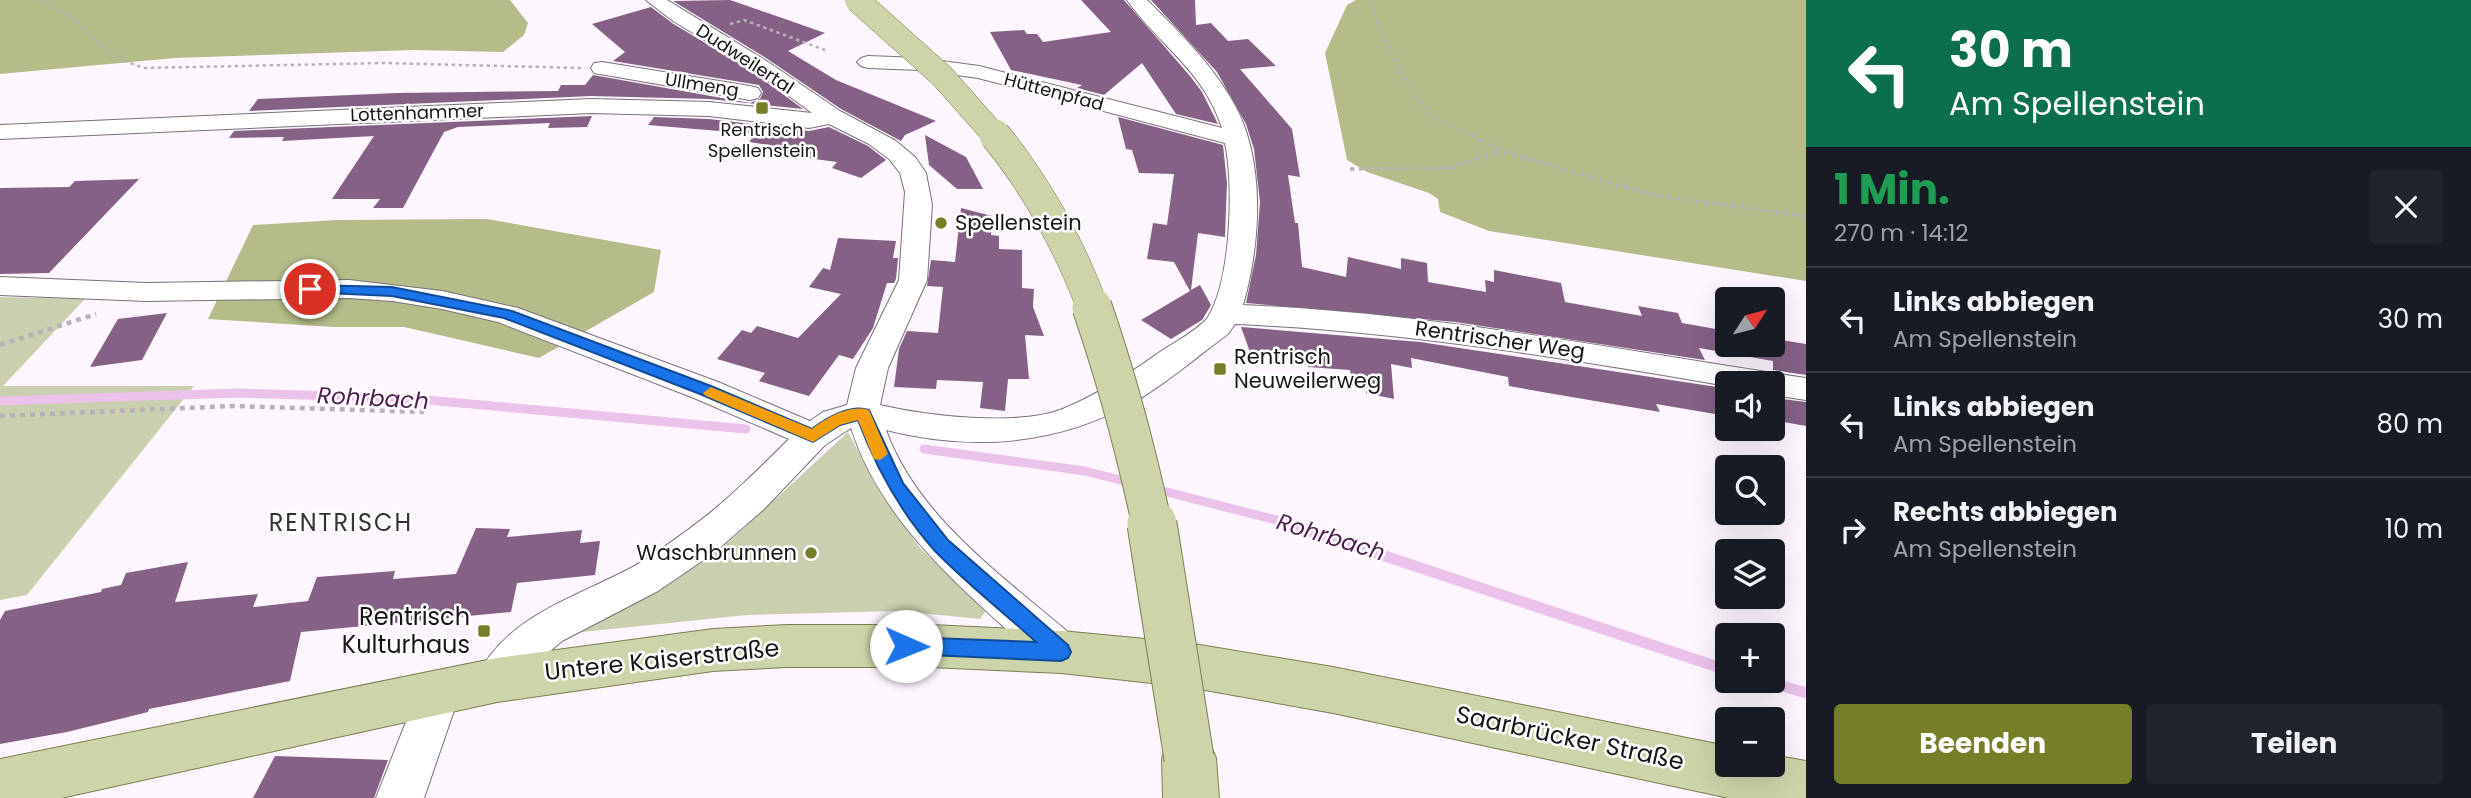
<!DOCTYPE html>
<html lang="de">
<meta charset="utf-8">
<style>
:root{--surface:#171b24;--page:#20242c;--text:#f1f3f6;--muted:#9ea1a6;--line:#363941;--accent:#767e28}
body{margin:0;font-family:Poppins,sans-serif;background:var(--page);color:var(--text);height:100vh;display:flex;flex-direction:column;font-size:26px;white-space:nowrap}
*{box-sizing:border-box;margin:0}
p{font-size:23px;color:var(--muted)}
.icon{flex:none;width:38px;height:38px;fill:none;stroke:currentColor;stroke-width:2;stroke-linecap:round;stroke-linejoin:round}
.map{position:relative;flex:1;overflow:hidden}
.details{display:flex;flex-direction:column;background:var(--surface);width:665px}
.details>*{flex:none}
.top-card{background:#0b6e4f;color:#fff;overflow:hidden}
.needle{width:46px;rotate:54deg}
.buttons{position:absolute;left:1715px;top:287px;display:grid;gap:14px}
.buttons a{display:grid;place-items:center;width:70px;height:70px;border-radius:7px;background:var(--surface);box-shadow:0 7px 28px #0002;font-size:35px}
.pin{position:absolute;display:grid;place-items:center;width:60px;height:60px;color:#fff;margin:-30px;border:4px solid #fff;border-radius:50%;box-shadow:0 2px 7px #0007}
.me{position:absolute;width:77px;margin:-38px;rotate:91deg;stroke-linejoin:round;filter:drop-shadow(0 0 5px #0008)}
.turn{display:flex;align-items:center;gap:24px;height:147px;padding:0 28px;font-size:32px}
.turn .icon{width:91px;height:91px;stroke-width:2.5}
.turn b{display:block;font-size:49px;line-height:60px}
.round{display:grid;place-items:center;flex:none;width:74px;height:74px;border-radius:7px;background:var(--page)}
.head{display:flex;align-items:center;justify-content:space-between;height:119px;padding:0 28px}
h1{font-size:42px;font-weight:700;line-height:52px;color:#1e9e55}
.button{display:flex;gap:14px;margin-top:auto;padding:14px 28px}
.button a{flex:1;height:80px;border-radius:7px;background:var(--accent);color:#fff;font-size:28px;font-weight:700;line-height:80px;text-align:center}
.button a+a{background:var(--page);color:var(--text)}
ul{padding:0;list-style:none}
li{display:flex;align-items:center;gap:21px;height:105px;padding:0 28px;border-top:2px solid var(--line)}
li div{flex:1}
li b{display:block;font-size:26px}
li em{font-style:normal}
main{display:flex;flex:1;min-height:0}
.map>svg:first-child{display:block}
</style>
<main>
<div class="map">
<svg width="1806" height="798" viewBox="0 0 1806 798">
<rect width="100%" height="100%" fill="#fef6fe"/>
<g fill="#cacfaf">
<path d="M0,297L85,299L3,386H194L27,595L0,600Z"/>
<path d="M848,432L879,491L921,549L987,609L980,619L900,611L747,615L573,633L629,604L729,542Z"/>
</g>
<g fill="#b5bc89">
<path d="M0,0H510L528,23L524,35L503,52L415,50L175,58L0,74Z"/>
<path d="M1356,0H1806V281L1489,231L1440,212L1438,199L1429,193L1367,172L1347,160L1325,53L1347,5Z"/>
<path d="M487,219L661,250L654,292L539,358L404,327H333L208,319L253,225L337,220Z"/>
</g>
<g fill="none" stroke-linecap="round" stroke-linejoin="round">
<g stroke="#eac2ea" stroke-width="9">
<path d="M0,401L237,393L405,398L746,429"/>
<path d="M924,449L1085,471L1132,483"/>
<path d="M1155,489L1296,525"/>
</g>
<g stroke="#eac2ea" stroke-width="11">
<path d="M1289,524L1727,670"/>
<path d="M1765,681L1806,693"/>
</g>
</g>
<g fill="#846185">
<path d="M730,0L825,33L788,51L836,80L936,121L905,135L901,141L841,109L766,58L673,1Z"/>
<path d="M1081,0H1124L1190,76L1202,92L1218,124L1176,114L1142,63L1104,95L1077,88L1082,85L1011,70L990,32L1024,30L1027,34H1037L1043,42L1111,32Z"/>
<path d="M1151,0H1195L1196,25L1211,23L1228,41L1248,39L1276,66L1240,69L1292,129L1300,177L1288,175L1295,223H1298L1302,267L1346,277L1348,257L1401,269V258L1427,263L1428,282L1486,292L1485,280L1494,282V270L1561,283L1565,302L1642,316L1638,306L1678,313L1682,323L1727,331V345H1773V339H1775L1806,344V375L1773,370V361L1699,348L1705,360L1455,322L1246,303L1256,255L1260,202L1254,149L1246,124L1217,72Z"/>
<path d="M651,7L672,23L750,70L803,109L709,99L591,96L249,111L258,99L397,93L558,91L561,85H585L593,75L750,103L760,99L763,92L759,85L613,61L625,52L592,24Z"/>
<path d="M592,116L587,127L548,128L550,123L458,127L444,132L403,208H373L380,199H332L374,136L282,141L284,137L229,138L234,131Z"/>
<path d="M654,117L709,119L809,131L829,127L868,146L886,160L861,178L832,168L837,162L785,155L790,148L749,142L755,134L648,125Z"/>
<path d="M1118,117L1223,145L1227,183L1225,237L1198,233L1191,290L1200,285L1211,305L1202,320L1171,339L1141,320L1190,291L1174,262L1147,259L1153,223L1167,225L1174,174L1139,173L1132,150L1126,149Z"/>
<path d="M925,135L966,157L983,189H957L929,165Z"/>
<path d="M139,179L49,273L0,274V188L69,187L75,181Z"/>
<path d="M961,208L992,216L991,235L999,236V249L1022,250V288L1034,289L1033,307L1044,336L1025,335L1029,379H1008L1005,411L980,408L983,382L937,380L936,389L894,387L899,349L907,331L938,333L943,287L927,286L931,260L955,262Z"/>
<path d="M838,238L896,241L893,258H898L896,279L894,283H887L873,328L853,359L839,355L809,396L759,381L765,373L717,359L742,330L751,333L757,326L798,338L841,294L809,287L823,268L830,270Z"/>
<path d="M167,313L142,360L90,367L118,319Z"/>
<path d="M1241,327L1420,342L1717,387L1727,408V416L1656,404L1660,412L1548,393L1509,386L1508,377L1411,358L1412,368L1391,364L1394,399L1366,393V378L1351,376L1350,370L1308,367L1305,354L1250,352Z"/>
<path d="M1773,398L1806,402V426L1773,420Z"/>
<path d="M476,528L510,529L507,537L582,530L580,543L600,541L595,575L517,583L511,612L301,632L290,681L149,709L148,712L67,732L0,744V620L5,611L101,592L102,589L121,585L126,573L188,562L175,602L258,594L253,607L308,601L317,577L395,571L393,579L456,574Z"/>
<path d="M275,756L388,760L374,798H253Z"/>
</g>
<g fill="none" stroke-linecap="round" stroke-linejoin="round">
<g stroke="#787178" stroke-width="2">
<g id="minor">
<path d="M646,0H667L765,60L840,111L896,141L915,157L926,173L932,205L927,280L888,368L880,405C926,416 1016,426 1060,410C1095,396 1126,376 1157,354C1170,345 1200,329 1208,317C1231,280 1234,185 1225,143L978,78L920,70L868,68L861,66L857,62L861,58L868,56L920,58L979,66L1222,128C1204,71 1159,45 1127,0H1147C1178,31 1211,63 1233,102C1266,159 1261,243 1243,305C1433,313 1618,350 1806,378V400L1773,395V383H1727V386C1564,358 1401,331 1235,324L1228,334C1198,356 1168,382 1136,401C1059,445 973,452 886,430C918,519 1007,579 1076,639L1082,652L1076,665L1061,670L1046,665C971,596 883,528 851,428L825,445L765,508L715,552L658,591L562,641L534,665L512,694L497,699L482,694L475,680C504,618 571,599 627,570C647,560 667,545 685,532C723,505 756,472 789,439L694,398L498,322L442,309L392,301L349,298L146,301L0,295V277L146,283L349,280L442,291L518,308L718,382L810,421L823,412L847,405L856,368L899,280L905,192L900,173L889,159L869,144L829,124L809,128L709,116L591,113L0,139V125L591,99L709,102L812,113L751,68L673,21Z"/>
<path d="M602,62L750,86L758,88L761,93L758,98L750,100L594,73L591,68L594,63Z"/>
<path d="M439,670L454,676L461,690L424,798H376L424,676Z"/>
</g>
</g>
<g stroke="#7a7f51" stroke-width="2">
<g id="major">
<path d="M787,625H930L1061,631L1188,643L1333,667L1727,746V765H1773V755L1806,761V798H1729L1333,713L1188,687L1061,673L930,667H787L713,671L497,702L61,798H0V759L497,658L713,629Z"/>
<path d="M1189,733L1208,740L1216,758L1219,798H1163L1162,758L1170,740Z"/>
</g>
</g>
<g stroke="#b8b2b8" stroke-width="2.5" stroke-dasharray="3.5 3.5" stroke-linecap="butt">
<path d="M40,0L76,21L108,54L143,68L384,63L581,68"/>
<path d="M1371,0C1377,28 1409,95 1431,114C1442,124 1461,130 1474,137"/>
<path d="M730,24L744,20L825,50"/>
</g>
<g stroke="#b8b2b8" stroke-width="3.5" stroke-dasharray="4.5 4.5" stroke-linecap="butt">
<path d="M1471,135L1501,151L1653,195L1806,216"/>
<path d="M1350,169L1451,168L1500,151"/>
</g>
<g stroke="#b8b2b8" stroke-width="4.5" stroke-dasharray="5 5" stroke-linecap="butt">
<path d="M0,345L96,314"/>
<path d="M0,416L233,406L424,412"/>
</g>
<path stroke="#b8b2b8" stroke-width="5" stroke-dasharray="7 7" stroke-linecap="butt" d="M740,547L781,553"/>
<use href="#minor" fill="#fff" fill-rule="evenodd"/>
<use href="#major" fill="#ced4a9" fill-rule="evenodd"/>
<g stroke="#7a7f51" stroke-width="25" stroke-linecap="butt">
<path id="major-bridge-far3" d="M857,0L942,76L996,137"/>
</g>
<g stroke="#7a7f51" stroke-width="32" stroke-linecap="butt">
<path id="major-bridge-far2" d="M995,135C1036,185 1071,248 1093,309"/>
</g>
<g stroke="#7a7f51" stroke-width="41" stroke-linecap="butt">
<path id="major-bridge-far1" d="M1092,307C1117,379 1136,451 1152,525"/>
</g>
<g stroke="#7a7f51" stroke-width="51" stroke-linecap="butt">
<path id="major-bridge" d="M1152,524L1189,758"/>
</g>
<use href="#major-bridge-far3" stroke="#ced4a9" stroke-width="24"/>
<use href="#major-bridge-far2" stroke="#ced4a9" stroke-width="31"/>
<use href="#major-bridge-far1" stroke="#ced4a9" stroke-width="39"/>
<use href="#major-bridge" stroke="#ced4a9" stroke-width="49"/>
</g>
<path fill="#1a73e8" stroke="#114b97" stroke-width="2" d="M310,285L392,287L512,311L711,386L812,429C826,418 850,404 869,410L903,483L948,540L1068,645L1071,652L1068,658L1061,661L906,654L899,652L896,646L899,640L906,637L1036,642C1003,612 966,583 935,551C901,513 876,468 858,420L840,425L813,442L700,394L504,318L392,296L305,292L303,289Z"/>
<path fill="#f59e0b" d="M711,387L812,429C826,418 850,404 869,410L888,454L880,460L874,459L858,420L840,425L813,442L706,396L703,393Z"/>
<g fill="#767e28" stroke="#fff" stroke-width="2.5">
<rect x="755" y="101" width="14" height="14" rx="3.5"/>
<circle cx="941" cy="223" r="7"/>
<rect x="1213" y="362" width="14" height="14" rx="3.5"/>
<circle cx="811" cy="553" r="7"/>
<rect x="477" y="624" width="14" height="14" rx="3.5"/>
</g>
<g text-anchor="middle" stroke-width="5" stroke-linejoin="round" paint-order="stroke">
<g font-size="18" fill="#191619" stroke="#fff">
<text transform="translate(745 59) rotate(33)" y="6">Dudweilertal</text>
<text transform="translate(702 85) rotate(9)" y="6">Ullmeng</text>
<text transform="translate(1054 92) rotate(15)" y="6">Hüttenpfad</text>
<text transform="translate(417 113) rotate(-2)" y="6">Lottenhammer</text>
</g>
<g font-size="18" fill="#191619" stroke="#fff">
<text x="762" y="136">Rentrisch<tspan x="762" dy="21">Spellenstein</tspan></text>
</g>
<g font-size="21" fill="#191619" stroke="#fff" text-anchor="start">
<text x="955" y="230">Spellenstein</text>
<text x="1234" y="364">Rentrisch<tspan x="1234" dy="24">Neuweilerweg</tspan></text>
<text x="797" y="560" text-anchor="end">Waschbrunnen</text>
</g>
<g font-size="21" fill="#191619" stroke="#fff">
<text transform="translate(1500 340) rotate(8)" y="7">Rentrischer Weg</text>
</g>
<g font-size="23" font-style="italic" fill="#4d1e4f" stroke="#fff">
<text transform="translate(373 398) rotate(3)" y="8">Rohrbach</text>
<text transform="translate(1331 537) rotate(17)" y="8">Rohrbach</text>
</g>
<g font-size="24" letter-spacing="2" fill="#383238" stroke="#fff">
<text x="341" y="531">RENTRISCH</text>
</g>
<g font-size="24" fill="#191619" stroke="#fff" text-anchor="end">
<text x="470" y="625">Rentrisch<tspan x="470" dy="28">Kulturhaus</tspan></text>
</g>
<g font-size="24" fill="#191619" stroke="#fff">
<text transform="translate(662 660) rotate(-6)" y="8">Untere Kaiserstraße</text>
<text transform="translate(1570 738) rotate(12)" y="8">Saarbrücker Straße</text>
</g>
</g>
</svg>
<div class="buttons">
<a><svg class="needle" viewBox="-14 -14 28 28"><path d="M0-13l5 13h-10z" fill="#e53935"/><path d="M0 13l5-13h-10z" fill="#9ea1a6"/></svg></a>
<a><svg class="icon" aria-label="sound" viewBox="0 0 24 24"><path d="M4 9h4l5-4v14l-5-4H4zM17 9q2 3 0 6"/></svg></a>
<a><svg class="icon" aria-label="search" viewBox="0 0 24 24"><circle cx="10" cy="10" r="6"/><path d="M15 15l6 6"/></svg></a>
<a><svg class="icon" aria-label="layers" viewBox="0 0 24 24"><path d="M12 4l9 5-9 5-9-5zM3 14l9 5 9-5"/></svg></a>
<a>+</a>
<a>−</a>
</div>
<div class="pin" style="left:310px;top:289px;background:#d93025"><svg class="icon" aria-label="arrive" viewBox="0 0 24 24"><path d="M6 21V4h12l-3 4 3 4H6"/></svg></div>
<svg class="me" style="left:906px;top:646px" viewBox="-20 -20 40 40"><circle r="19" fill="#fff"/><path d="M0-13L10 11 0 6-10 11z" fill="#1a73e8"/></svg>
</div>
<section class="details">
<div class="top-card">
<div class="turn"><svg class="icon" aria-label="left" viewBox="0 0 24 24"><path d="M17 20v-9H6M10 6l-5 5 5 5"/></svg><div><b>30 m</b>Am Spellenstein</div></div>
</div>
<div class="head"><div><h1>1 Min.</h1><p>270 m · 14:12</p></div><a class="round"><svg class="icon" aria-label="close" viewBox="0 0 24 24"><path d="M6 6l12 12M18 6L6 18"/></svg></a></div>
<ul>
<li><svg class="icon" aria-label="left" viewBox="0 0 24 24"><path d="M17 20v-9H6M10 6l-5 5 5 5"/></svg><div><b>Links abbiegen</b><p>Am Spellenstein</p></div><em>30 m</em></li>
<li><svg class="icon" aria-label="left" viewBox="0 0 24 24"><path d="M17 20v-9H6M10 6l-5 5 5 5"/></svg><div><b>Links abbiegen</b><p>Am Spellenstein</p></div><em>80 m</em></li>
<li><svg class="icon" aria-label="right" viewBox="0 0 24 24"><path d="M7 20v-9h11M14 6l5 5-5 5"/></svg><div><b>Rechts abbiegen</b><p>Am Spellenstein</p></div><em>10 m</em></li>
</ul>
<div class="button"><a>Beenden</a><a>Teilen</a></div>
</section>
</main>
